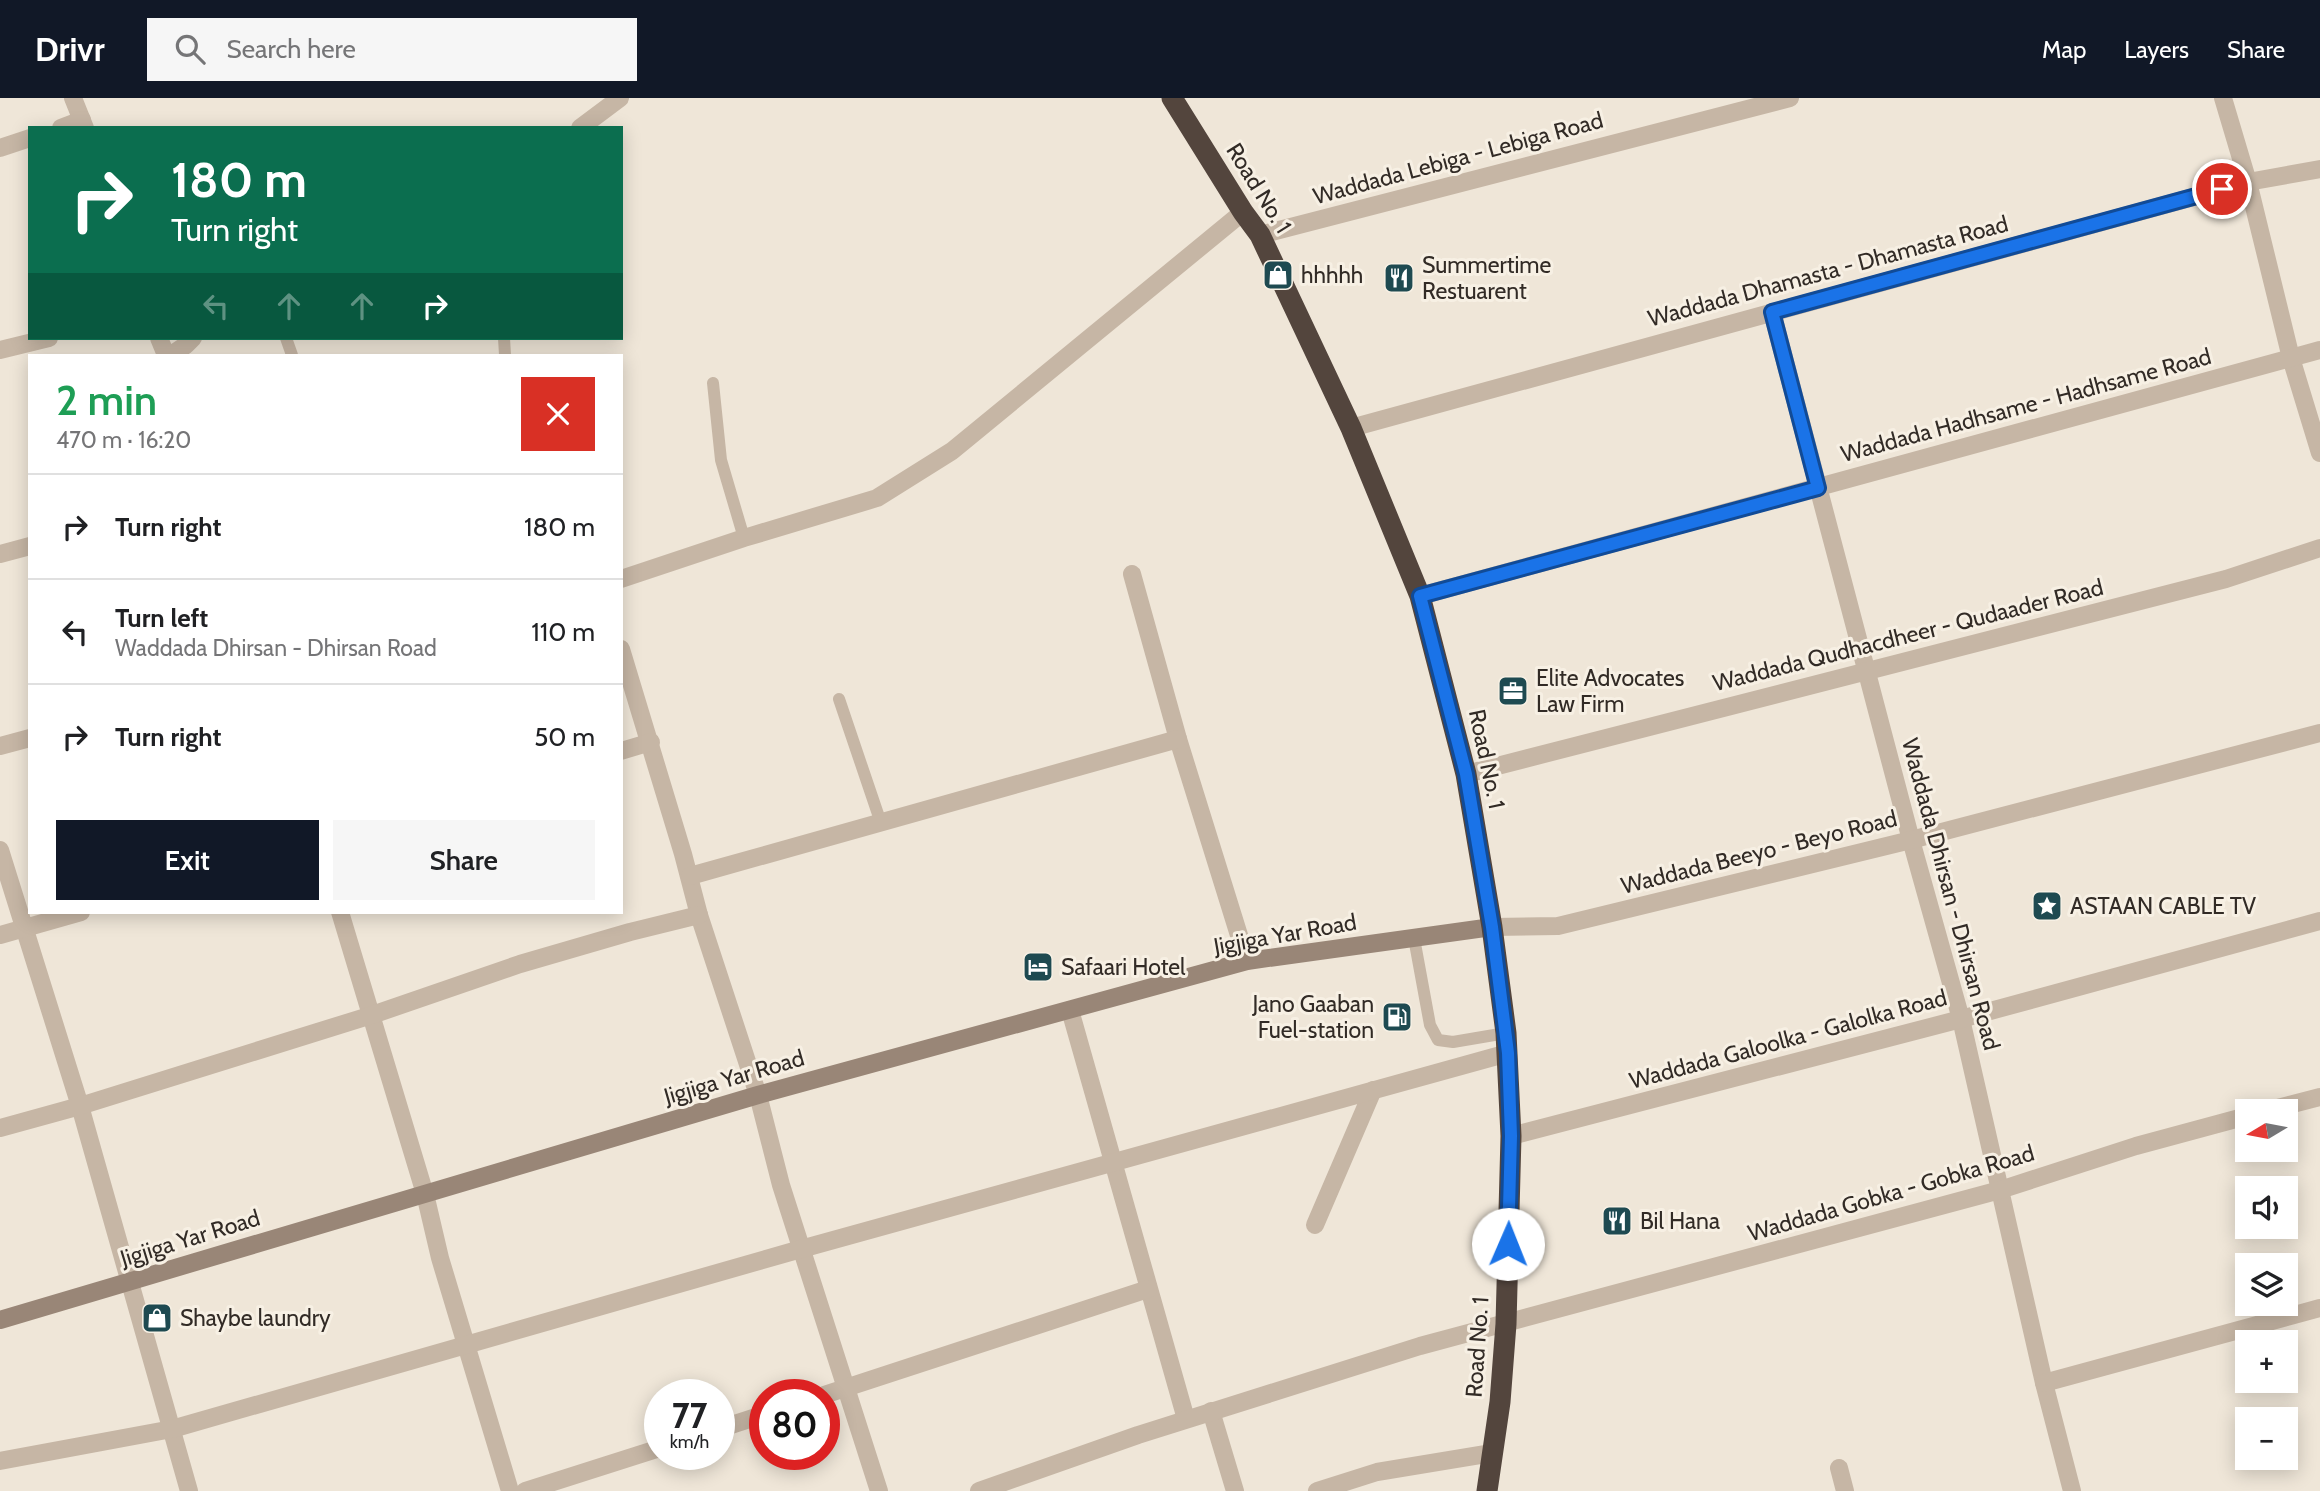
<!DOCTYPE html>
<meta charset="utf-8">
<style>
:root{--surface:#fff;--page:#f6f6f6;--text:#202124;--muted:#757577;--line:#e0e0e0;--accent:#111827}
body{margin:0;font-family:Cabin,sans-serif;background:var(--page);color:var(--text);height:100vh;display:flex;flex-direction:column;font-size:26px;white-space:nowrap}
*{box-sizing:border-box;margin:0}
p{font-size:23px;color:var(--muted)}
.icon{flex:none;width:38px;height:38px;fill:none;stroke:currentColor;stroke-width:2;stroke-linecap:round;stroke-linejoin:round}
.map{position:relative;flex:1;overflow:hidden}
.drawer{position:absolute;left:28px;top:256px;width:595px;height:560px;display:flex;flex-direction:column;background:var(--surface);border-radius:0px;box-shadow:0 4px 18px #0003}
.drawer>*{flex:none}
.banner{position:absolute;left:28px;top:28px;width:595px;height:214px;border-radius:0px;box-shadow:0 4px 18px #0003;background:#0b6e4f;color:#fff;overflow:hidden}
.needle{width:46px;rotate:260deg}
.tools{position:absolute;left:2235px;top:1001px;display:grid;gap:14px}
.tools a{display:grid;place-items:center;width:63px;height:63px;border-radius:0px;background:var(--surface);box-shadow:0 4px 18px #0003;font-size:35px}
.speed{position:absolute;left:644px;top:1281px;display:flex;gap:14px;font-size:35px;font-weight:700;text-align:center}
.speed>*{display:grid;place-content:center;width:91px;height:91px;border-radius:50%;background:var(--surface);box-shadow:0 4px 18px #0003;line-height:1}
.speed small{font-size:18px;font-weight:400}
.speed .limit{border:10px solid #d22;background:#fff;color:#111}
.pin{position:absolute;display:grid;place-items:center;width:60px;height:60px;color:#fff;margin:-30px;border:4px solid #fff;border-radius:50%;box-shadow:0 2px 7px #0007}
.me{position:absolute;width:77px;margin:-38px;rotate:1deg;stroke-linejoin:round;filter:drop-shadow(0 0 5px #0008)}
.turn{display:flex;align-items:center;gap:24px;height:147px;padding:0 28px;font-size:32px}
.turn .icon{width:91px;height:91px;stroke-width:2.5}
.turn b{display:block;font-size:49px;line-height:60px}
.lanes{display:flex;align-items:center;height:66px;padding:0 28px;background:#0003;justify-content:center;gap:35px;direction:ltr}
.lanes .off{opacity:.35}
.round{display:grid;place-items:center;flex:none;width:74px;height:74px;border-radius:0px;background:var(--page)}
.overview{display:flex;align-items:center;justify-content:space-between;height:119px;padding:0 28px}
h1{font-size:42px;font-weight:600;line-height:52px;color:#1e9e55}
.action{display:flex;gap:14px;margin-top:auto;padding:14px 28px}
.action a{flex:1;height:80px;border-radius:0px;background:var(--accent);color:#fff;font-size:28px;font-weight:600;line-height:80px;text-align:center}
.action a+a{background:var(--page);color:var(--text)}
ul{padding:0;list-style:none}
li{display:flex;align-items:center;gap:21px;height:105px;padding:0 28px;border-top:2px solid var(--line)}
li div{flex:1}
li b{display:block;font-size:26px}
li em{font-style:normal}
header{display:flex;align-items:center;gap:42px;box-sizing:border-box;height:98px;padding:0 35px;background:var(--accent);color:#fff}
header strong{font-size:33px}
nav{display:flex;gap:38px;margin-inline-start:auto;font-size:24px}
.search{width:490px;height:63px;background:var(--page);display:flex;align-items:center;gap:18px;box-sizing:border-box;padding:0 24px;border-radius:0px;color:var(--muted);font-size:26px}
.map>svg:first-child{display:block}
</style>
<header>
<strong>Drivr</strong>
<div class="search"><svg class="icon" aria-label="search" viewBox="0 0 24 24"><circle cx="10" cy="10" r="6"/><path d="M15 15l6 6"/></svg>Search here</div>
<nav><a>Map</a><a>Layers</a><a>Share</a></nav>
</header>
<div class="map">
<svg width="2320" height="1393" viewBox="0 0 2320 1393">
<rect width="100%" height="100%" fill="#efe6d8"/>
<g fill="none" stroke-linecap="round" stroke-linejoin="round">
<g stroke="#c6b6a5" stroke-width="12">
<path d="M286,240L292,257"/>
<path d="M504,240L505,257"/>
<path d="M713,285L721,362L744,440"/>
<path d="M839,601L881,725"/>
<path d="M1414,840L1430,927L1438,942L1453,944L1506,935"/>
</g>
<g stroke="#c6b6a5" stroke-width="18">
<path d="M73,0L85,30"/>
<path d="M2223,0L2248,84L2291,260L2320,355"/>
<path d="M61,30L82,22"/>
<path d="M580,30L620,0"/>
<path d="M0,50L30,40"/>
<path d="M1260,137L1790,0"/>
<path d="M1772,214L1911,742L1961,921L2044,1285L2072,1393"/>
<path d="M159,240L166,257"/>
<path d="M0,252L49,240"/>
<path d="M171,257L186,247L193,240"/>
<path d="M1351,330L2248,84L2320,71"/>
<path d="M0,456L30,448"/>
<path d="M1132,476L1178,641L1247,863"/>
<path d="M621,481L744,440L877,400L952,353L1243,114"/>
<path d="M1420,498L2320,252"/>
<path d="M621,551L683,756L699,817L758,997L781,1087L879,1393"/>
<path d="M0,648L30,640"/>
<path d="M621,653L651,644"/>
<path d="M1466,676L2226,481L2320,450"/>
<path d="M0,752L80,1008L189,1393"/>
<path d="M690,778L1178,641"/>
<path d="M340,814L425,1096L440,1160L510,1393"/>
<path d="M1492,829L1558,828L1911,742L2320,635"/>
<path d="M0,837L81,814"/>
<path d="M1070,912L1186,1321"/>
<path d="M2266,1013L2320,999"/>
<path d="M0,1030L80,1008L372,917L520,866L630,834L699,817"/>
<path d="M1511,1038L1961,921L2320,823"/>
<path d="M1315,1127L1373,992"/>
<path d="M2044,1285L2320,1210"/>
<path d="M824,1297L1148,1191"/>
<path d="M1211,1313L1235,1393"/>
<path d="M719,1331L765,1316"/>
<path d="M0,1363L172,1331L801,1151L1508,955"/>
<path d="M1839,1370L1845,1393"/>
<path d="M525,1393L660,1350"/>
<path d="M979,1393L1138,1337L1420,1248L2000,1092L2136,1048L2247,1018"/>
<path d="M1317,1393L1377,1374L1492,1355"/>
</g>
<path stroke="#998677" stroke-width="18" d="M0,1222L758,997L1247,863L1492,829"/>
<path stroke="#53453d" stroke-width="21" d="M1172,0L1243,114L1260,137L1351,330L1420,498L1466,676L1492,829L1506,935L1511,1038L1506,1226L1500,1304L1487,1393"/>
</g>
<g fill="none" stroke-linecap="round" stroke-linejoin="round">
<g stroke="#114b97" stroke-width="18">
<path id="route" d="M1508,1146L1511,1038L1508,955L1492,829L1466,676L1420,498L1818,390L1772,214L2222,91"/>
</g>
<use href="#route" stroke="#1a73e8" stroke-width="12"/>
</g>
<defs>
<g id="shop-square" transform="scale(1.575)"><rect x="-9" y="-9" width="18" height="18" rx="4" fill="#1e4a51" stroke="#f7f0e4"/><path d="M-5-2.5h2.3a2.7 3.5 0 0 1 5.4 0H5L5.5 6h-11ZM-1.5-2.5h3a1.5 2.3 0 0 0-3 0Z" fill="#fff"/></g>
<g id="restaurant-square" transform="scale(1.575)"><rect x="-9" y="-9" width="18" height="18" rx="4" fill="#1e4a51" stroke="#f7f0e4"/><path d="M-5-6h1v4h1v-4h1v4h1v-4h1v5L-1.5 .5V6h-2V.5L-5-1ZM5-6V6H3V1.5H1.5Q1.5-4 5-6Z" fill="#fff"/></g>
<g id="office-square" transform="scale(1.575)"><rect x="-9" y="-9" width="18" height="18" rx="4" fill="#1e4a51" stroke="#f7f0e4"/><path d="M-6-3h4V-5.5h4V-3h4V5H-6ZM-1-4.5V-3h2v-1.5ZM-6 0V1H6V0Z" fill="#fff"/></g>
<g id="sight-square" transform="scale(1.575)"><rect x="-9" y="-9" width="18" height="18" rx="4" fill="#1e4a51" stroke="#f7f0e4"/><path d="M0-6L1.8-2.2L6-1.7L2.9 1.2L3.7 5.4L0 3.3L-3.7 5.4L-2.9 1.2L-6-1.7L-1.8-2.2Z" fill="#fff"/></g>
<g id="hotel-square" transform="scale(1.575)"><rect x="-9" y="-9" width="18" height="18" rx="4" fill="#1e4a51" stroke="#f7f0e4"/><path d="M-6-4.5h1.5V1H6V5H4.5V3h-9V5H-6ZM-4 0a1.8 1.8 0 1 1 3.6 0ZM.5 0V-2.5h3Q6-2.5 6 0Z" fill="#fff"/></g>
<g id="fuel-square" transform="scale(1.575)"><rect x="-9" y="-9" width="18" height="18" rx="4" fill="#1e4a51" stroke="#f7f0e4"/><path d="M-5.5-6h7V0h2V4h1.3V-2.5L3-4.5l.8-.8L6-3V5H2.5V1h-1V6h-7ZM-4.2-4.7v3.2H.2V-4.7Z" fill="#fff"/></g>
</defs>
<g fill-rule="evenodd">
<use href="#shop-square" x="1278" y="177"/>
<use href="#restaurant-square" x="1399" y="180"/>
<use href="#office-square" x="1513" y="593"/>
<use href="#sight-square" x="2047" y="808"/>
<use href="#hotel-square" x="1038" y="869"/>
<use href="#fuel-square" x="1397" y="919"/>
<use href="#restaurant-square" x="1617" y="1123"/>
<use href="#shop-square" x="157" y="1220"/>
</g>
<g text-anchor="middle" stroke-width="6" stroke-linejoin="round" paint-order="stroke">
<g font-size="23" fill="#322b26" stroke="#f7f0e4">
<text transform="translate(1458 60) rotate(-15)" y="8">Waddada Lebiga - Lebiga Road</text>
<text transform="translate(1259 90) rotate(58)" y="8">Road No. 1</text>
<text transform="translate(1828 173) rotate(-15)" y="8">Waddada Dhamasta - Dhamasta Road</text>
<text transform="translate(2026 307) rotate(-15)" y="8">Waddada Hadhsame - Hadhsame Road</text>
<text transform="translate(1908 537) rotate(-14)" y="8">Waddada Qudhacdheer - Qudaader Road</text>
<text transform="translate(1487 661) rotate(78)" y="8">Road No. 1</text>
<text transform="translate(1759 754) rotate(-14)" y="8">Waddada Beeyo - Beyo Road</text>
<text transform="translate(1951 796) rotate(75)" y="8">Waddada Dhirsan - Dhirsan Road</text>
<text transform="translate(1285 836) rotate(-10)" y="8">Jigjiga Yar Road</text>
<text transform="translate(1788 941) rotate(-15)" y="8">Waddada Galoolka - Galolka Road</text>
<text transform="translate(734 979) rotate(-16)" y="8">Jigjiga Yar Road</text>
<text transform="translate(1891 1095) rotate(-16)" y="8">Waddada Gobka - Gobka Road</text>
<text transform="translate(190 1140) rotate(-17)" y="8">Jigjiga Yar Road</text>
<text transform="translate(1477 1249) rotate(-86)" y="8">Road No. 1</text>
</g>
<g font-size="23" fill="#322b26" stroke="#f7f0e4" text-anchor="start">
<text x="1422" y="175">Summertime<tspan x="1422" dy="26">Restuarent</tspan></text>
<text x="1301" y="185">hhhhh</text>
<text x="1536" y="588">Elite Advocates<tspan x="1536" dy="26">Law Firm</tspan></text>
<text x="2070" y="816">ASTAAN CABLE TV</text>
<text x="1061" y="877">Safaari Hotel</text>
<text x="1374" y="914" text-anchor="end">Jano Gaaban<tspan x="1374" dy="26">Fuel-station</tspan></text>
<text x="1640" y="1131">Bil Hana</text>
<text x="180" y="1228">Shaybe laundry</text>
</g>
</g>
</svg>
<div class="tools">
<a><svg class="needle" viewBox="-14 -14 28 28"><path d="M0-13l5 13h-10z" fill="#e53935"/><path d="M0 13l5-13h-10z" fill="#757577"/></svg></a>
<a><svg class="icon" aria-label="sound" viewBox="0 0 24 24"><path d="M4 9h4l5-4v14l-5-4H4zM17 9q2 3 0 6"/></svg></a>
<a><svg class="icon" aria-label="layers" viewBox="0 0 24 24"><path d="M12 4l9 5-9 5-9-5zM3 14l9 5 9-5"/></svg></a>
<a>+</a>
<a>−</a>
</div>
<div class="speed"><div>77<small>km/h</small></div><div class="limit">80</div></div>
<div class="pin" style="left:2222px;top:91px;background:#d93025"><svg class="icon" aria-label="arrive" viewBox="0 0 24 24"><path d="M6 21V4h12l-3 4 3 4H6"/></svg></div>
<svg class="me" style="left:1508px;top:1146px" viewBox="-20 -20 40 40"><circle r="19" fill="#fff"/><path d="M0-13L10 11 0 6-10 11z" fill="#1a73e8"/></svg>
<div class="banner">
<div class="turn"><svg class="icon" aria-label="right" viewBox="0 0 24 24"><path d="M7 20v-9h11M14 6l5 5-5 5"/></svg><div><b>180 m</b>Turn right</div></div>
<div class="lanes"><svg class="icon off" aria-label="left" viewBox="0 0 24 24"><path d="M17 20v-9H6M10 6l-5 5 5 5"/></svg><svg class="icon off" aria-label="ahead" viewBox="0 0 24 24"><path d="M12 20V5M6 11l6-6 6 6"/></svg><svg class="icon off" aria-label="ahead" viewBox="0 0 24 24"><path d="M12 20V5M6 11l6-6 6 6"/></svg><svg class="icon" aria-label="right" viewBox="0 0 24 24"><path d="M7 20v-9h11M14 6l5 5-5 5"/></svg></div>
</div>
<section class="drawer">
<div class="overview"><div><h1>2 min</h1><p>470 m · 16:20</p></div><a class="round" style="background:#d93025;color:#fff"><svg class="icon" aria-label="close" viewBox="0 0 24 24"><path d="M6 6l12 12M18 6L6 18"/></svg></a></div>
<ul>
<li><svg class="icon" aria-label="right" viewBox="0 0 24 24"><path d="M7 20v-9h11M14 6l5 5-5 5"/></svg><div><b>Turn right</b></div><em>180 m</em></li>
<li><svg class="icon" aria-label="left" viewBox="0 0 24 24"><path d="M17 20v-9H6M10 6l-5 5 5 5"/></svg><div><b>Turn left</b><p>Waddada Dhirsan - Dhirsan Road</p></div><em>110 m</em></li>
<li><svg class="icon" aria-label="right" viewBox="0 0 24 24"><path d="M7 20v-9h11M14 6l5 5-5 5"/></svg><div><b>Turn right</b></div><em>50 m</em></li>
</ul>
<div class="action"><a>Exit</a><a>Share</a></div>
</section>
</div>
